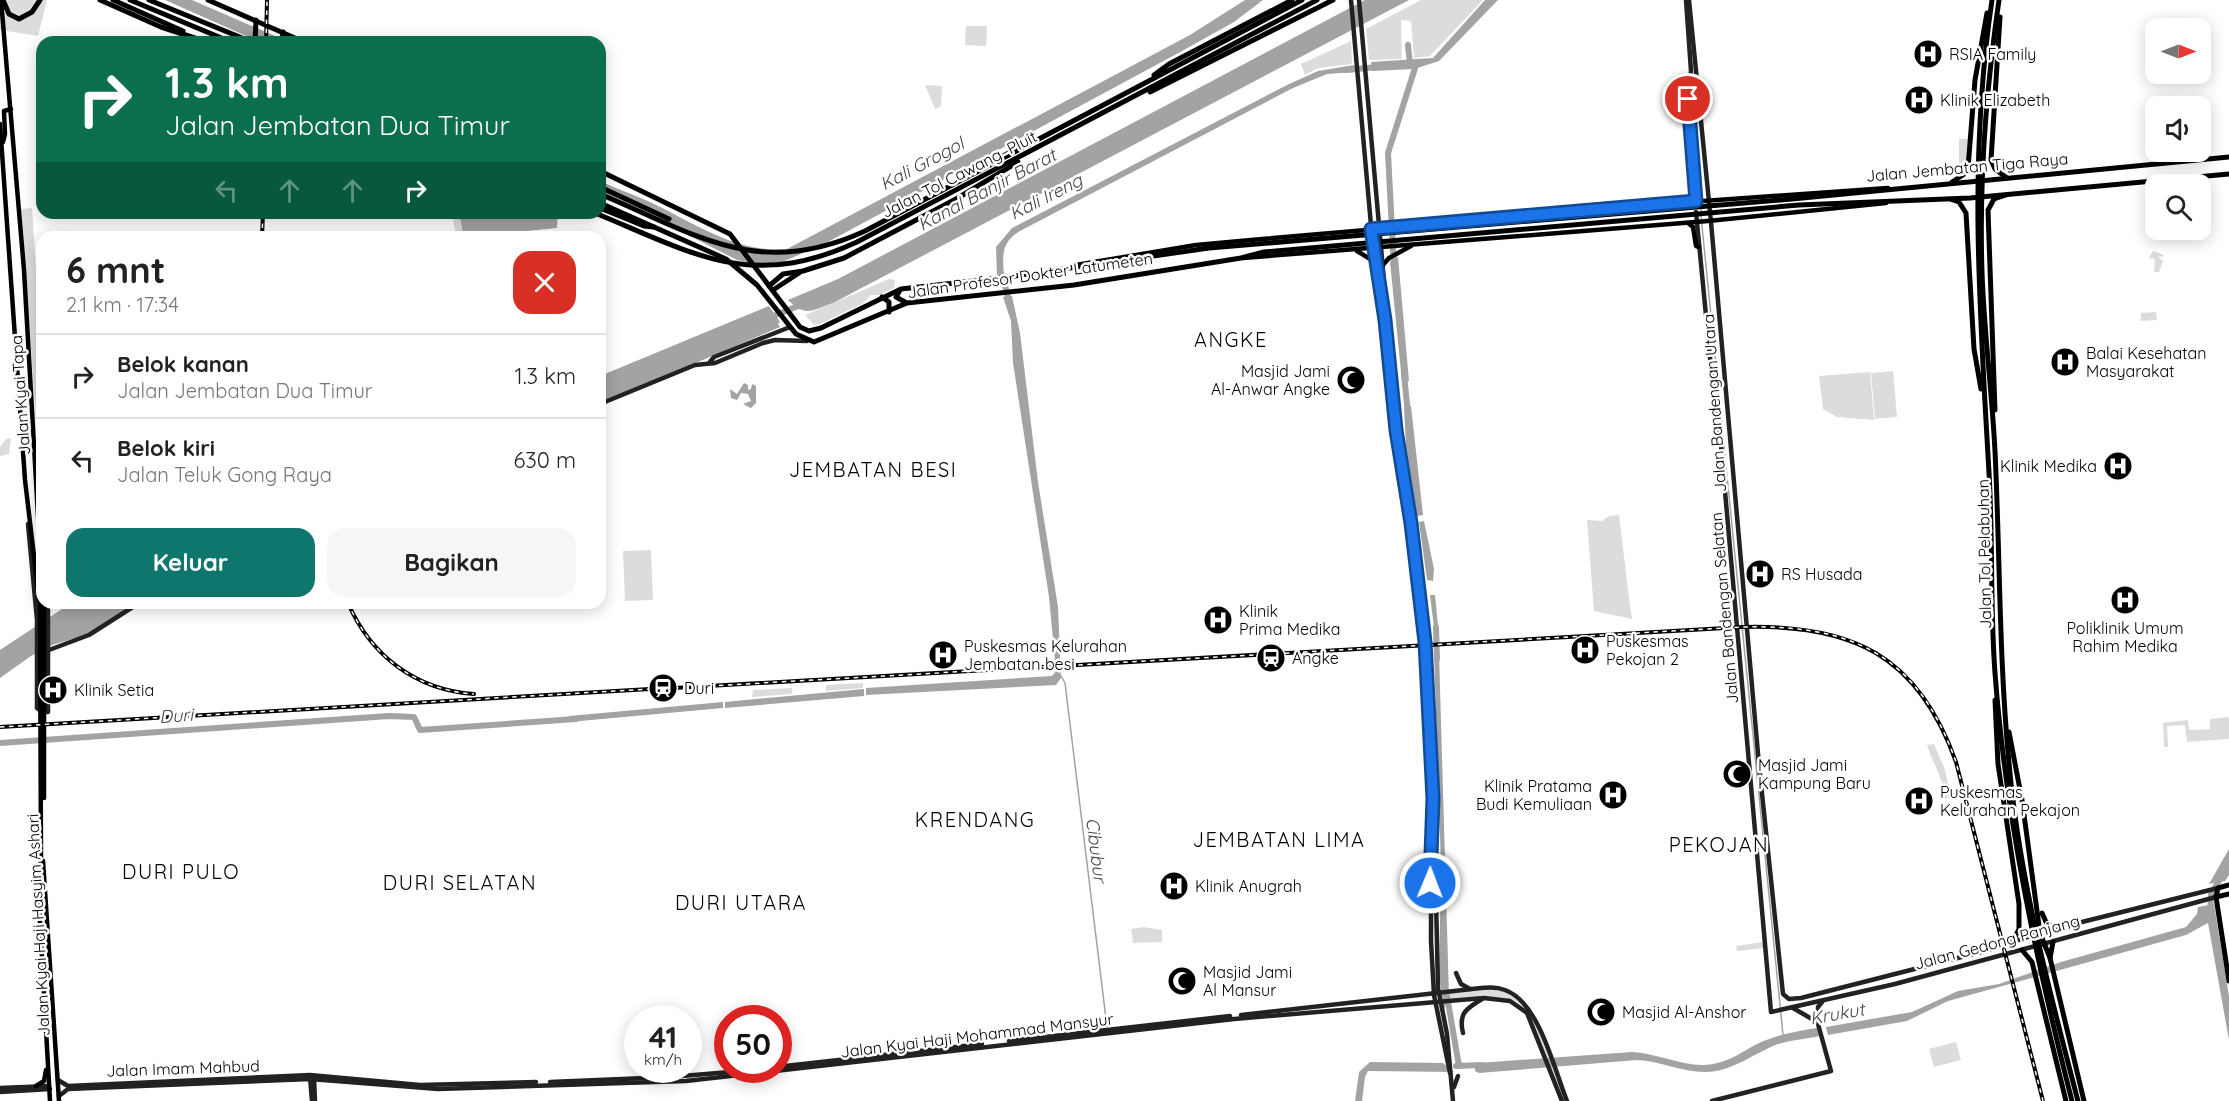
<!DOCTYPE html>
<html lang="id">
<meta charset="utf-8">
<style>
:root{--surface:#fff;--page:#f6f6f6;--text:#222;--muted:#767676;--line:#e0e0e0;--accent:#0f766e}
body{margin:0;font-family:Quicksand,sans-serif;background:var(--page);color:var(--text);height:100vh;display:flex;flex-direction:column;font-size:22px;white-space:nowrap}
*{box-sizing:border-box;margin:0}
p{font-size:20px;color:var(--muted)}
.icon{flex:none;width:33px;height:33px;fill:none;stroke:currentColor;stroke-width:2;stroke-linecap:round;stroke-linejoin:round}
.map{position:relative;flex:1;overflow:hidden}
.panel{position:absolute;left:36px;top:231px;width:570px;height:378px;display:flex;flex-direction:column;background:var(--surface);border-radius:18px;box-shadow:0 3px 15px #0003}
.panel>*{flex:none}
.top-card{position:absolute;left:36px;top:36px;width:570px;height:183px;border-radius:18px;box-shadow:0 3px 15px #0003;background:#0b6e4f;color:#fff;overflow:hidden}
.needle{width:39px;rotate:90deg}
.controls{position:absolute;left:2145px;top:18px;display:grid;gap:12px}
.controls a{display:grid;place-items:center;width:66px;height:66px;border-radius:12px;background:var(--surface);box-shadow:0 3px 15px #0003;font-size:30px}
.speed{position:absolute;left:624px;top:1005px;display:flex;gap:12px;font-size:30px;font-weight:700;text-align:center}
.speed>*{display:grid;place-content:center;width:78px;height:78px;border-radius:50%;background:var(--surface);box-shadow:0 3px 15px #0003;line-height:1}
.speed small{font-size:15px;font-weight:400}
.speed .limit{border:9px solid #d22;background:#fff;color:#111}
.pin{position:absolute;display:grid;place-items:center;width:51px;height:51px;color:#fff;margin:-26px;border:3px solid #fff;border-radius:50%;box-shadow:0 2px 6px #0007}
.me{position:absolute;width:66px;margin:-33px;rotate:1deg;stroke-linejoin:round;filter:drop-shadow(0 0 4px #0008)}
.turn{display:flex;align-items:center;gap:21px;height:126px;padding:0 30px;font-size:27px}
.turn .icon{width:78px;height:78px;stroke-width:2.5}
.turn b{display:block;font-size:42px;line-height:51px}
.lanes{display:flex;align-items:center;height:57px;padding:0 30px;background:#0003;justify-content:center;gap:30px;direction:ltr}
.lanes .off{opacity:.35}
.round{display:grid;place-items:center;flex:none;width:63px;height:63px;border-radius:18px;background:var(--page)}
.overview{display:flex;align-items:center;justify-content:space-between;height:102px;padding:0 30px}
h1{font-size:36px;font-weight:800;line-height:45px}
.action{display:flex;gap:12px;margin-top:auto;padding:12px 30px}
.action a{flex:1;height:69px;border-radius:18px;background:var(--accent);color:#fff;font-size:24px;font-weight:800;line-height:69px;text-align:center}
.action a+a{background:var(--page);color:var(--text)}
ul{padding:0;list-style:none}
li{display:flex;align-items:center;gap:18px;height:84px;padding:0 30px;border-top:2px solid var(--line)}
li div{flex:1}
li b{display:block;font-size:22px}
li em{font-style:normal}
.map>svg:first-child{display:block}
</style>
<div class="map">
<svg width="2229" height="1101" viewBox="0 0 2229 1101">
<rect width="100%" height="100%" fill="#fff"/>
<g fill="#dcdcdc">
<path d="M1,0H47L38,36L0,30Z"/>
<path d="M1421,0H1483L1430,56L1414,58L1411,21L1401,20L1402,59L1369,60L1366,29Z"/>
<path d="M966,26H987L986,46L965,45Z"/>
<path d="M1351,41L1352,64L1318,68L1305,75L1301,64Z"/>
<path d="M925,85L942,86L941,106L935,109Z"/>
<path d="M1959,139H1968L1966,165L1959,172Z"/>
<path d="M32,208L42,360V444L38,445L21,209Z"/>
<path d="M452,213H461L464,237L525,232V237H456Z"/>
<path d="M2153,251L2164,255L2163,257L2158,256L2163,261L2159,272H2154L2155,259L2149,258Z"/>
<path d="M889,279L895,280L894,288L879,295H871L862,304L820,324L814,325L805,315Z"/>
<path d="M2156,312L2157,320L2141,321V313Z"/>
<path d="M1893,371L1897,417L1875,419L1871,373Z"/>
<path d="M1870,372L1874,420L1837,417L1823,409L1819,376Z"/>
<path d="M11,438L9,454L0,456V447L6,439Z"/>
<path d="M1619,515L1630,606L1632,619L1594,611L1587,520L1602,521L1609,516Z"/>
<path d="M651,550L653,600L625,601L623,551Z"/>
<path d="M863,683V688L826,691V685Z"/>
<path d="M792,688V694L752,697L753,690Z"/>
<path d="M2229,717V739L2187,742L2185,725L2167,726L2168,747H2164L2163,723L2188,720L2189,730L2210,729V719Z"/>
<path d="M1934,744L1945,770L1951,797L1945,799C1944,780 1933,764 1927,745Z"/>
<path d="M1143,927L1162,930V942L1133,943L1131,929Z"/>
<path d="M1763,942L1764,948L1737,951L1736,946Z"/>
<path d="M1492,988L1508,991L1531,1012L1567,1101H1562L1527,1013L1503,999L1440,1001L1442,993Z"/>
<path d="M1956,1042L1961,1060L1934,1067L1929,1049Z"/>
</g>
<g fill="#a3a3a3">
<path d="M165,0H192L289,42H260Z"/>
<path d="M1245,0H1263L1234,22L1182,51L826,243L771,267L737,260L645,213L600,197V181C617,189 635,195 652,203C694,223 738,254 787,249L1190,35Z"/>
<path d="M1365,0H1409L833,303C811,311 805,317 788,300L838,279Z"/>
<path d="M1485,0H1498L1439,61L1414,69L1372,71L1371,62L1433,58Z"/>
<path d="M1354,65L1355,72L1327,74L1293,88L1020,231C1002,242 1002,254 1004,274L997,275L996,247L1012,228L1287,85L1318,71Z"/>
<path d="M459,213H558L557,228L464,237Z"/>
<path d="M1398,257L1409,381L1402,382L1390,262Z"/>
<path d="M1012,296L1020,333L1038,482L1058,607L1061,678L1056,685L866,695V688L1052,676L1056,671L1049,597L1013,363L1011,321L1003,297Z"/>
<path d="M769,306L780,322L778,324L780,327L600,404V376Z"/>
<path d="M744,383L748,385V390L751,389L752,384L756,386V403L751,408L743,404L751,401L748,394L741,393L737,400L731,398L730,389L737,394Z"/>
<path d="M1411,406L1423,515L1417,516L1406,446L1404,407Z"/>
<path d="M1424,521L1434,569L1433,581L1427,580L1419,522Z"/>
<path d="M1430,595H1435L1439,635L1435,636Z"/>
<path d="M71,603H137L86,635L52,645L31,656L0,678V650Z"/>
<path d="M1434,653H1439L1449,996L1444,1010L1439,974L1441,866Z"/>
<path d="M864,689V696L725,708V702Z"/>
<path d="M723,702V708L569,722V716Z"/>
<path d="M2229,849V875L2225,881L2209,884Z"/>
<path d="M2214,904L2229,996V1040L2208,923L2186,935L1948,1001L1907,1021L1828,1035L1826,1027L1912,1012L1958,991L1999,984L2061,962L2186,927L2197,914L2198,907Z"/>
<path d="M1817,1028L1820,1036C1806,1039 1791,1040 1778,1044C1754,1053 1732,1072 1705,1072C1682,1072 1660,1061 1637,1060L1479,1073L1475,1071V1064L1478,1063L1632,1052C1659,1053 1686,1069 1713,1064C1731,1061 1743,1051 1759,1043C1777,1035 1797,1031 1817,1028Z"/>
<path d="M1370,1062L1443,1063L1454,1072L1368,1071L1365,1077L1362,1101H1355L1359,1072Z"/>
</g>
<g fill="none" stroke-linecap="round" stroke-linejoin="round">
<g stroke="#a3a3a3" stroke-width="1.5">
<path d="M1694,105L1701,212"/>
<path d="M1701,216L1783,1035"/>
<path d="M1061,676L1065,683L1107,1027"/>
</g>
<g stroke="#a3a3a3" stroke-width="6">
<path d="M1408,45L1410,65"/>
<path d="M1346,70L1378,67"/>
<path d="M1394,268L1388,153L1416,65"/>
<path d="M1002,275L1008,297"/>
<path d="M776,315L803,304"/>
<path d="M1404,374L1408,414"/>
<path d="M1436,627L1437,659"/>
<path d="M0,743L389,716L414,717L420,730L576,719"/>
<path d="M2210,913L2211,895L2221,877"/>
<path d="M1447,996L1459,1066"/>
<path d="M1456,1066L1482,1065"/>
</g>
<g stroke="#222" stroke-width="4.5">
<path d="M1351,0L1373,248L1385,320L1396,430L1411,523L1425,642L1434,811L1438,988L1447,1034L1453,1101"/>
<path d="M1359,0L1387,315"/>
<path d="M1686,0L1691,71L1688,107L1696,203"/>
<path d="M1689,0L1711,222L1759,765L1783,994L1789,999L1801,998L1985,951L2046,931L2218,888"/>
<path d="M1696,212L1715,409L1721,446L1771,1012L1895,984L2216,897"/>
<path d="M1391,350L1401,446"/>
<path d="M710,362L714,357L790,327"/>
<path d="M600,404L695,365L715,363L763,343L775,340L807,341"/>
<path d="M28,524L37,620V708L42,712H48V603"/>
<path d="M41,528L42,538"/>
<path d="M49,650L89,635L139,603"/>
<path d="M1431,807V941L1434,995L1450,1073"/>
<path d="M1456,973L1461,984L1470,989"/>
<path d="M1793,1008L1817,1022"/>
<path d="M1241,1015L1472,989C1483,988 1494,986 1505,990C1539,1002 1554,1069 1567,1101"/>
<path d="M1463,1033C1458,1013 1467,1008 1482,999"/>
<path d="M1009,1041L1230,1016"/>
<path d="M785,1066L982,1044"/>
<path d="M310,1077L312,1101"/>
<path d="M314,1078L315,1101"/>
<path d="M58,1080L68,1086L310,1075L420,1085L536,1082"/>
<path d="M550,1082L670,1077L754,1070"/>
<path d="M1454,1087L1458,1076"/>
<path d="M0,1088L49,1086"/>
<path d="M0,1092L50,1089"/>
<path d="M59,1096L68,1089L310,1079L438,1089L686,1081L1234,1019L1484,998L1510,1001L1527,1013L1562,1101"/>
<path d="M1712,1101L1831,1071L1818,1024V1007L1822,1002"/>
</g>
<g stroke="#000" stroke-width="4.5">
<path d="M1,0L24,270L42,586"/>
<path d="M0,124L25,480L40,607L41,860L38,887L50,1101"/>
<path d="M3,142L5,134L4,111L11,109"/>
<path d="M1688,223L1693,227L1696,246L1699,247"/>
<path d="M1357,251L1375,262"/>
<path d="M1243,258L1708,221L1886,203"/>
<path d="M1076,265L1196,245L1262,239L1703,201L1888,188"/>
<path d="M1382,266L1389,258L1411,246"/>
<path d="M44,603V798"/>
<path d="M43,861L59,1101"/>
<path d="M36,1086L44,1081L46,1070"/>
</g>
<g stroke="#000" stroke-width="5">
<path d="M3,0L9,14L19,19L32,12L40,0"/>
<path d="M100,0L161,27L207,42"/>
<path d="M113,0L183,31"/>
<path d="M208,0L304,42"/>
<path d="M255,42L256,20"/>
<path d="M282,42L283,32"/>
<path d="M600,171L730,234L800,327L809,331L821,328L901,289L1008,277L1209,248L1792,199L2229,157"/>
<path d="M600,203L726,259L757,285L796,334L814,342L907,303L1074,285L1241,258L1264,252L1799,205L1970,198L2229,174"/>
<path d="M900,290L896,297L905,302"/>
<path d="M882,297L889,302V312"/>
<path d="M2229,885L2218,888L2216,897L2229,981"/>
<path d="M2216,897L2229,894"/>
</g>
<g stroke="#000" stroke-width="5">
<path d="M130,0L231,42"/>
<path d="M149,0L252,42"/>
<path d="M1992,0C1968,161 1980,312 1989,473C1993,540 1990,607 1995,673C2006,819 2036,960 2072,1101"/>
<path d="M1999,0C1986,90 1979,181 1982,272C1984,332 1992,391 1995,451C2000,555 1999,659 2009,763C2019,877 2049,990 2078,1101"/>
<path d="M2000,17L1991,160L1995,169L2007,178"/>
<path d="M1154,75L1169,64L1292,0"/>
<path d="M1150,92L1333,0"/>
<path d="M1952,182L1963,175L1968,168L1975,80L1987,13"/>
<path d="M600,187L669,219"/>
<path d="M600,194C697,235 759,280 865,231L1302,0"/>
<path d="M1950,199L1959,202L1966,213L1974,349L1981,389"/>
<path d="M600,208L644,226L654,227"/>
<path d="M595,213C695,254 750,291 857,242L1317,0"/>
<path d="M769,286L783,274L803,271L844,258L956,199L1018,162"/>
<path d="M773,290L799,273"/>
<path d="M1995,410L1988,210L1994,199L2006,195"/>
<path d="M1995,700L1998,764L2019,904V929L2013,941"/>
<path d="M2009,732L2022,800L2040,933L2050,958"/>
<path d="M2042,913L2046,922L2055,929"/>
<path d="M2053,942L2050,958L2084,1101"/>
<path d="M2022,950L2032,962L2066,1101"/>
</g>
<g stroke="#000" stroke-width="4">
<g id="rail">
<path d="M266,42L267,0"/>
<path d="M262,237L263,213"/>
<path d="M348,603C371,656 416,690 474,694"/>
<path d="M674,688L1743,627C1852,624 1918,655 1956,762L2043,1101"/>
<path d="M0,727L650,689"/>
</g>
</g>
<use href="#rail" stroke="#fff" stroke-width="1.5" stroke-dasharray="4.5" stroke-linecap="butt"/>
</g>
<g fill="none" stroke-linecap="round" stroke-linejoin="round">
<g stroke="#114b97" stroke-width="15">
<path id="route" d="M1430,883L1433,798L1425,642L1411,523L1396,430L1385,320L1371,229L1696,201L1688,99"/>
</g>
<use href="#route" stroke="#1a73e8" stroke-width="10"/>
</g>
<defs>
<g id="hospital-disc" transform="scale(1.5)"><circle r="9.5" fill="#000" stroke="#fff"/><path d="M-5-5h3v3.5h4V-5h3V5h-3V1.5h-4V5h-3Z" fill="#fff"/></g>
<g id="mosque-disc" transform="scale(1.5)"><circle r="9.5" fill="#000" stroke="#fff"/><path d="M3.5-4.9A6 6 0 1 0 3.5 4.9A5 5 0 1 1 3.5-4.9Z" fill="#fff"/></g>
<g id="station-disc" transform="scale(1.5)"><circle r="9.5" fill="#000" stroke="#fff"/><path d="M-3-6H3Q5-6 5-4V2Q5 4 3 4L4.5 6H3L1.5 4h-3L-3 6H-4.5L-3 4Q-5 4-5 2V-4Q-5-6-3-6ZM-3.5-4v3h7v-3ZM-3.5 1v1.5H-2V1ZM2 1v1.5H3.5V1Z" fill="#fff"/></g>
</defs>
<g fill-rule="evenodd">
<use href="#hospital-disc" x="1928" y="54"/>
<use href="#hospital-disc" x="1919" y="100"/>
<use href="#hospital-disc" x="2065" y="362"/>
<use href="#mosque-disc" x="1351" y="380"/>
<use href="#hospital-disc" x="2118" y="466"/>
<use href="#hospital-disc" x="1760" y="574"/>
<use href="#hospital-disc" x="2125" y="600"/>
<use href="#hospital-disc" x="1218" y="620"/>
<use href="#hospital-disc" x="1585" y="650"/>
<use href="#hospital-disc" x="943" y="655"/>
<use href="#station-disc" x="1271" y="658"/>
<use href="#station-disc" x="663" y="688"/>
<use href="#hospital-disc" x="53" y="690"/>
<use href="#mosque-disc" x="1737" y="774"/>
<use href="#hospital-disc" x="1613" y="795"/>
<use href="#hospital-disc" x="1919" y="801"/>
<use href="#hospital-disc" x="1174" y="886"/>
<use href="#mosque-disc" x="1182" y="981"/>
<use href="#mosque-disc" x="1601" y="1012"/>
</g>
<g text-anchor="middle" stroke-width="5" stroke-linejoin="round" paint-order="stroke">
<g font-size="16" fill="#000" stroke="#fff" text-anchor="start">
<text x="1949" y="60">RSIA Family</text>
<text x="1940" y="106">Klinik Elizabeth</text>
<text x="2086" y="359">Balai Kesehatan<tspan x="2086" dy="18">Masyarakat</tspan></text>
<text x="1330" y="377" text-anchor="end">Masjid Jami<tspan x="1330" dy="18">Al-Anwar Angke</tspan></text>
<text x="2097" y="472" text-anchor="end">Klinik Medika</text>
<text x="1781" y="580">RS Husada</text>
<text x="1239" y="617">Klinik<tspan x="1239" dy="18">Prima Medika</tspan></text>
<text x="2125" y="634" text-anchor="middle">Poliklinik Umum<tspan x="2125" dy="18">Rahim Medika</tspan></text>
<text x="1606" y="647">Puskesmas<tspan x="1606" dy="18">Pekojan 2</tspan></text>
<text x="964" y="652">Puskesmas Kelurahan<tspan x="964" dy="18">Jembatan besi</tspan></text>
<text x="1292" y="664">Angke</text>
<text x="684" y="694">Duri</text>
<text x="74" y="696">Klinik Setia</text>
<text x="1758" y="771">Masjid Jami<tspan x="1758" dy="18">Kampung Baru</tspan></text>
<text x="1592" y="792" text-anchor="end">Klinik Pratama<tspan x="1592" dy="18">Budi Kemuliaan</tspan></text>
<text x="1940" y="798">Puskesmas<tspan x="1940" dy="18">Kelurahan Pekajon</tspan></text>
<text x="1195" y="892">Klinik Anugrah</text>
<text x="1203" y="978">Masjid Jami<tspan x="1203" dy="18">Al Mansur</tspan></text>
<text x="1622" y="1018">Masjid Al-Anshor</text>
</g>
<g font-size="16" fill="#000" stroke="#fff">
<text transform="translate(1967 167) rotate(-5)" y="6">Jalan Jembatan Tiga Raya</text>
<text transform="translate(959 174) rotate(-27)" y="6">Jalan Tol Cawang–Pluit</text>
<text transform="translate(1030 275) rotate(-8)" y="6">Jalan Profesor Dokter Latumeten</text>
<text transform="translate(20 395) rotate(-94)" y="6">Jalan Kyai Tapa</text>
<text transform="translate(1714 403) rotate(-94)" y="6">Jalan Bandengan Utara</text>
<text transform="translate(1984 554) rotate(-91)" y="6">Jalan Tol Pelabuhan</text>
<text transform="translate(1724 608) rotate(-95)" y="6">Jalan Bandengan Selatan</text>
<text transform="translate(38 925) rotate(-93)" y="6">Jalan Kyai Haji Hasyim Ashari</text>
<text transform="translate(1997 942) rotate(-15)" y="6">Jalan Gedong Panjang</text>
<text transform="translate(977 1035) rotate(-7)" y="6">Jalan Kyai Haji Mohammad Mansyur</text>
<text transform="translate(183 1068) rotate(-2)" y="6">Jalan Imam Mahbud</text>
</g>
<g font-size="18" font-style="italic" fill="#444" stroke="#fff">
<text transform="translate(922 164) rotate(-28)" y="6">Kali Grogol</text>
<text transform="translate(987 190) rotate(-28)" y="6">Kanal Banjir Barat</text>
<text transform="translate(1046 197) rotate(-27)" y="6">Kali Ireng</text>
<text transform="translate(176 716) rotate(-4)" y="6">Duri</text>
<text transform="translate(1096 850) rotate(83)" y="6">Cibubur</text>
<text transform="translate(1837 1014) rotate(-10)" y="6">Krukut</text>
</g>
<g font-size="20" letter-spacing="1.5" fill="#000" stroke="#fff">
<text x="1231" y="347">ANGKE</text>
<text x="873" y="477">JEMBATAN BESI</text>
<text x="975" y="827">KRENDANG</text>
<text x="1279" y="847">JEMBATAN LIMA</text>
<text x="1719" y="852">PEKOJAN</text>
<text x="181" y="879">DURI PULO</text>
<text x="460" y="890">DURI SELATAN</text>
<text x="741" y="910">DURI UTARA</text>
</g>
</g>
</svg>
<div class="controls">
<a><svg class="needle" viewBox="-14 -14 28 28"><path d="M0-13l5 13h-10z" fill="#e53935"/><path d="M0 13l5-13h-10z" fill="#767676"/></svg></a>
<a><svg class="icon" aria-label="sound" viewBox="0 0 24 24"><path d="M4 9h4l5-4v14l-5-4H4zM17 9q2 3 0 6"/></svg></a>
<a><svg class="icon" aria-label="search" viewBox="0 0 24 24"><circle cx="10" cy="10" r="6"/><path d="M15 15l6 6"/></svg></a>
</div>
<div class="speed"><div>41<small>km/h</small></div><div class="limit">50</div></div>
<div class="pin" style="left:1688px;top:99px;background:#d93025"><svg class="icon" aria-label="arrive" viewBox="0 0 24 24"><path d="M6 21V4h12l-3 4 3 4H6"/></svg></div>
<svg class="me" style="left:1430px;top:883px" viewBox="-20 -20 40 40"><circle r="17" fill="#1a73e8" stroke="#fff" stroke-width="3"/><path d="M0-11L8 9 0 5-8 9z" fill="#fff"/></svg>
<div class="top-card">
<div class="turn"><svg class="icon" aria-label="right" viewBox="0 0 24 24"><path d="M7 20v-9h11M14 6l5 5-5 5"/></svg><div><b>1.3 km</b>Jalan Jembatan Dua Timur</div></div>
<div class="lanes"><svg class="icon off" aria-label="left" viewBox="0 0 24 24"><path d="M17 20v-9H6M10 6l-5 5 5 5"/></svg><svg class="icon off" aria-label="ahead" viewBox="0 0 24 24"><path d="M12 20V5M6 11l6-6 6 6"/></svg><svg class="icon off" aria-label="ahead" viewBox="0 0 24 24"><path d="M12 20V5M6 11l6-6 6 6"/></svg><svg class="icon" aria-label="right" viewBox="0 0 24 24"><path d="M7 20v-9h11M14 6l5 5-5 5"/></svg></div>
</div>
<section class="panel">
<div class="overview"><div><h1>6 mnt</h1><p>2.1 km · 17:34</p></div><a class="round" style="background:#d93025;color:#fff"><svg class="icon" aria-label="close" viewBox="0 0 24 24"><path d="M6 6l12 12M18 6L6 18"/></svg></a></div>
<ul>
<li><svg class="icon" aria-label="right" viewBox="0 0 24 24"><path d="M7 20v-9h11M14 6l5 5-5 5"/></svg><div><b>Belok kanan</b><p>Jalan Jembatan Dua Timur</p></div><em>1.3 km</em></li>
<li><svg class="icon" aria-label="left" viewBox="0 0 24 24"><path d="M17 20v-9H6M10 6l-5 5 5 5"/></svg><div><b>Belok kiri</b><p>Jalan Teluk Gong Raya</p></div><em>630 m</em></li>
</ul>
<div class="action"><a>Keluar</a><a>Bagikan</a></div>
</section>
</div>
